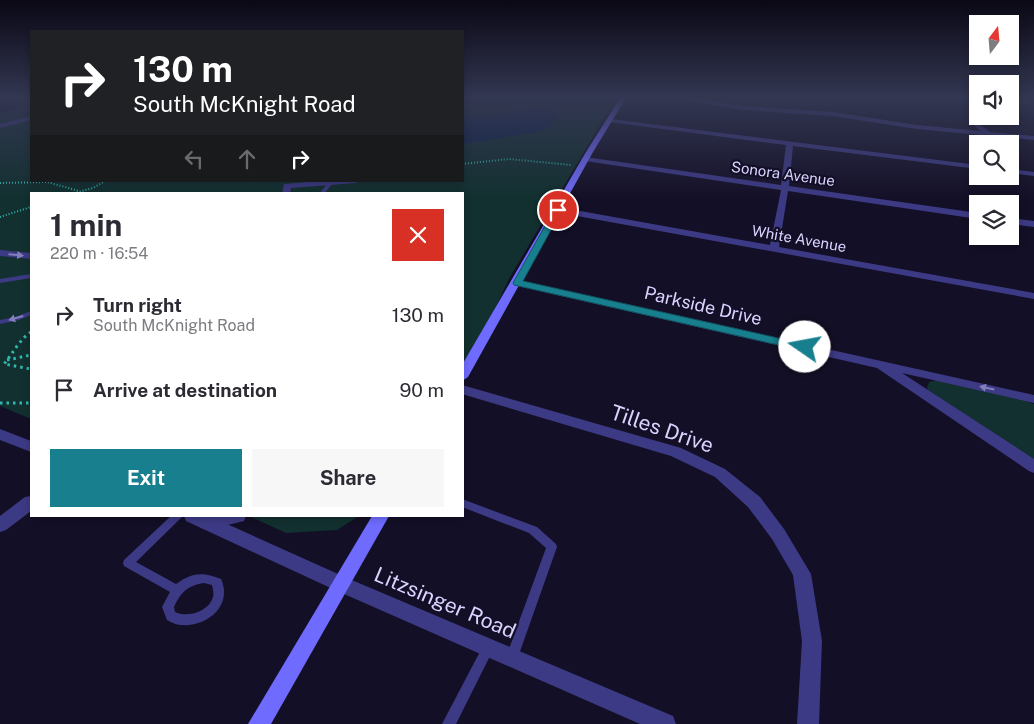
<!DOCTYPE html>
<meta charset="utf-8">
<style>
:root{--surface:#fff;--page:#f7f7f7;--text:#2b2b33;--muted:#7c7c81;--accent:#187f8f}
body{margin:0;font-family:"Public Sans",sans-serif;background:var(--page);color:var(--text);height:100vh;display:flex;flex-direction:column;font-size:19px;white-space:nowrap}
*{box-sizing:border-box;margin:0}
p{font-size:16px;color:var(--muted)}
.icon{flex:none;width:28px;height:28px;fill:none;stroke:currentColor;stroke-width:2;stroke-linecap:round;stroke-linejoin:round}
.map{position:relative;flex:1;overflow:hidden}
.sheet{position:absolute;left:30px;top:192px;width:434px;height:325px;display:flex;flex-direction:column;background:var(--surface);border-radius:0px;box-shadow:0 2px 8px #0003}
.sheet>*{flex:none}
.banner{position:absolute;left:30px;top:30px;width:434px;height:152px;border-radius:0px;box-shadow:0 2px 8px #0003;background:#202124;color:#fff;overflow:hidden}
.needle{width:32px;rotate:16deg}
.fabs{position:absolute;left:969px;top:15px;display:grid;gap:10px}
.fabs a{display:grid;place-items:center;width:50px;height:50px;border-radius:0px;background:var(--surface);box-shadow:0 2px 8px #0003;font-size:25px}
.pin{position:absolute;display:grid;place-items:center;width:42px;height:42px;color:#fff;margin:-21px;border:2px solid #fff;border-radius:50%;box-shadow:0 1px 5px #0007}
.me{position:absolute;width:55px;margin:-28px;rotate:282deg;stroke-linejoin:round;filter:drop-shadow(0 0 4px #0008)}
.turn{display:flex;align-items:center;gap:18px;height:105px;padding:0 20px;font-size:22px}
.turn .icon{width:65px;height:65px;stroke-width:2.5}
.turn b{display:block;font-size:35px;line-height:42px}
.lanes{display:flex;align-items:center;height:48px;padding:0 20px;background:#0003;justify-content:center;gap:25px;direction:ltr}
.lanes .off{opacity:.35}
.round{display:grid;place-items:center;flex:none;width:52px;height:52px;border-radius:0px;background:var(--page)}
.headline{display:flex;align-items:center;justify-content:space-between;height:85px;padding:0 20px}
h1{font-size:30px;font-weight:700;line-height:38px}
.primary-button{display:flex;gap:10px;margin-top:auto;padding:10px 20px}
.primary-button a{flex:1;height:58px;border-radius:0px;background:var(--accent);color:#fff;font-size:20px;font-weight:700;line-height:58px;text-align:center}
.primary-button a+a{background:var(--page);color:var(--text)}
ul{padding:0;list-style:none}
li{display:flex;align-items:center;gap:15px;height:75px;padding:0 20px}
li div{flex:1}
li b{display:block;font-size:19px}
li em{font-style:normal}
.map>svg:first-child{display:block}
</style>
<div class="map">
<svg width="1034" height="724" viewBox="0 0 1034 724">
<rect width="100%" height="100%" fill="#130f26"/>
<g fill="#12302f">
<path d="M463,98H616L510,277L463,376L462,194H31V419L0,406V113L31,104V181H462Z"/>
<path d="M937,380L1017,398L1034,404V460L928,390L927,387L929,382Z"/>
<path d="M249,516H359L337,530L286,533Z"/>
</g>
<path fill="#0c2248" d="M540,107L548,108L555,111L557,118L550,128L537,132L463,144V117H487Z"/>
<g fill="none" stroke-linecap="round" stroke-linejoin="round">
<g stroke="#2fb8b0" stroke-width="2" stroke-dasharray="1 2" stroke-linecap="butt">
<path d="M462,164L509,159L571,165"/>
<path d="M0,183L47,182L79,191"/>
<path d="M71,194L93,188L105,181"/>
<path d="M0,217L31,207"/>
</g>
<g stroke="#2fb8b0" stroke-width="3" stroke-dasharray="2.5 4" stroke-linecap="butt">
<path d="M31,332C20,339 13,353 4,364L31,369"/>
<path d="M7,360L31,355"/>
<path d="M0,403H31"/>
</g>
<g fill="#3d3a85" fill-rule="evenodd">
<path d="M1010,98L1028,103L1029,104L1027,105L1010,100Z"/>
<path d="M328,183L332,184L324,194H319Z"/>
<path d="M31,274V278L0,283V279Z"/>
<path d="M31,311V315L19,320L0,324V320L15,317Z"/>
<path d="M462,499L537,527L556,544L557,547L518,657L516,661L512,663L508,661L506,657L546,548L529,533L462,507Z"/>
<path d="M171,516H183L136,562L176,584C193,572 203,572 221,579C233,605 208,627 181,625C176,625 171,622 167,620L162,607L170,592L124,566L123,563L124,560ZM204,583L212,585C213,589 214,594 213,597C209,612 187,618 175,612L174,607C180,593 188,585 204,583Z"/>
<path d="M488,642L492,644L494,648L456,724H442L484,644Z"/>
</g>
<g fill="#3d3a85" fill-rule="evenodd">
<path d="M672,98H689L744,106L833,112L917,125L981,131L971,123L973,120L990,132L1034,136V140L917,129L833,116L744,110Z"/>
<path d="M31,116V120L0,128V124Z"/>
<path d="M611,119L978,165V169L793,146L789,186L978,213V219L788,191L779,247L1034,293V299L555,212L554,210L558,207L770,245L781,190L585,161L581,159L585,157L781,185L786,145L609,122Z"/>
<path d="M1010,169L1034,172V176L1010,173Z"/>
<path d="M320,181H360L356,183L291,188L290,194H282L284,184Z"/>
<path d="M1010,218L1034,221V227L1010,224Z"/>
<path d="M0,250L31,253V259L0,256Z"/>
<path d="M517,280L1034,395V403L902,373L1034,459V473L1029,471L877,368L513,285L512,283L513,281Z"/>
<path d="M462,385L681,448L725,469L760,497L784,529L811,574L822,641L819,724H797L802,641L793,575L772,539L748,507L715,477L671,456L462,394Z"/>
<path d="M31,496V511L6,530L0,532V516L25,497Z"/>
<path d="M207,516H246L244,521L207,530L201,528L199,523L201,518Z"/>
</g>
<g fill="#3d3a85" fill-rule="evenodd">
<path d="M0,429L31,441V452L0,440Z"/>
<path d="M184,516H209L347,578L673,716L676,724H640L335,590L186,521Z"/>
</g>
<g fill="#6f6bff" fill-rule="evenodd">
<path d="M620,98H626L593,152L468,377L462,381V365L586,152Z"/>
<path d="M372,516H389L271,724H248Z"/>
</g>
</g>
<defs><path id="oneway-solid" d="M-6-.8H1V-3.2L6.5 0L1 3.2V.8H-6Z" transform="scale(1.25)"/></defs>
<g fill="#837fbc">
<use href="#oneway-solid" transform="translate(16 255) rotate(5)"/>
<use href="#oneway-solid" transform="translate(16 318) rotate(164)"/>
<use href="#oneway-solid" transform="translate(987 388) rotate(-168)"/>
</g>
<linearGradient id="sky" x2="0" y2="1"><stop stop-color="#0a0815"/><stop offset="0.49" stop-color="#333752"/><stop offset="1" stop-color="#333752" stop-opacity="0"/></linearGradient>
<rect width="1034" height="200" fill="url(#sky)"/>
<path fill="#187f8f" stroke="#10535d" d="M555,208L562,210L523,281L805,344L810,347L805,351L514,285L513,283Z"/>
<g text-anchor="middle" stroke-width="4.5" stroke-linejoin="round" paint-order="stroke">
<g font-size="15" fill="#d9d4ff" stroke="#130f26">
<text transform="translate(783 174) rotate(8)" y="5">Sonora Avenue</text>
<text transform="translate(799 239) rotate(10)" y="5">White Avenue</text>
</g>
<g font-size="18" fill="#d9d4ff" stroke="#130f26">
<text transform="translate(703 306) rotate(13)" y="6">Parkside Drive</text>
</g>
<g font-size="21" fill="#d9d4ff" stroke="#130f26">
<text transform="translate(662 429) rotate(19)" y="7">Tilles Drive</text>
<text transform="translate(445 603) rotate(23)" y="7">Litzsinger Road</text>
</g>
</g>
</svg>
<div class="fabs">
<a><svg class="needle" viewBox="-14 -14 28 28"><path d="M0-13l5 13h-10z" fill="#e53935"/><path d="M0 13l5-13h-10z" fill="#7c7c81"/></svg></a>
<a><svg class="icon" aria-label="sound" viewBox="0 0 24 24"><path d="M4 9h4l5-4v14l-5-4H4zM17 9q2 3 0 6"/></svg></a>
<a><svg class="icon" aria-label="search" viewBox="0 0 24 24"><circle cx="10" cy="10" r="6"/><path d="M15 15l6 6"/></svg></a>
<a><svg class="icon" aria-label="layers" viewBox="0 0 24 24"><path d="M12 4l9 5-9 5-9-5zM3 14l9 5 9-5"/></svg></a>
</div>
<div class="pin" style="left:558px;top:210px;background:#d93025"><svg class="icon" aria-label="arrive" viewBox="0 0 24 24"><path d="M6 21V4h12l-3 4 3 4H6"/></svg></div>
<svg class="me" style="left:805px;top:347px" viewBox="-20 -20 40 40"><circle r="19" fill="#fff"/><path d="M0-13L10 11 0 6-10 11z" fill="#187f8f"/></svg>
<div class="banner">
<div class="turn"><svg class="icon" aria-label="right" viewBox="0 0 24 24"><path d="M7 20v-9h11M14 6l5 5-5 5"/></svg><div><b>130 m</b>South McKnight Road</div></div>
<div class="lanes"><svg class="icon off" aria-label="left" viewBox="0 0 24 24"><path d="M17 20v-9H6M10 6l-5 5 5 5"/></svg><svg class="icon off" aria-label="ahead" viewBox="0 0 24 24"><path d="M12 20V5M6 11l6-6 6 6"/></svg><svg class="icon" aria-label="right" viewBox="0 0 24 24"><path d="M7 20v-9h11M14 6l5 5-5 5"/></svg></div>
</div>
<section class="sheet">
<div class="headline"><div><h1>1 min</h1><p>220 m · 16:54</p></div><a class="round" style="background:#d93025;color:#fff"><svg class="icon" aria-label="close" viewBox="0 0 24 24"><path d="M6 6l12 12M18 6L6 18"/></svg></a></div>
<ul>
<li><svg class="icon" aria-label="right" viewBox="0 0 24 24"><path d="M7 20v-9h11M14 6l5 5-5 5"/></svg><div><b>Turn right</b><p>South McKnight Road</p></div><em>130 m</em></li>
<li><svg class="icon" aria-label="arrive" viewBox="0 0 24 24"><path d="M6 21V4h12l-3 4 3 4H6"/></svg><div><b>Arrive at destination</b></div><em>90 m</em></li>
</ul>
<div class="primary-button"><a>Exit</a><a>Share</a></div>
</section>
</div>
